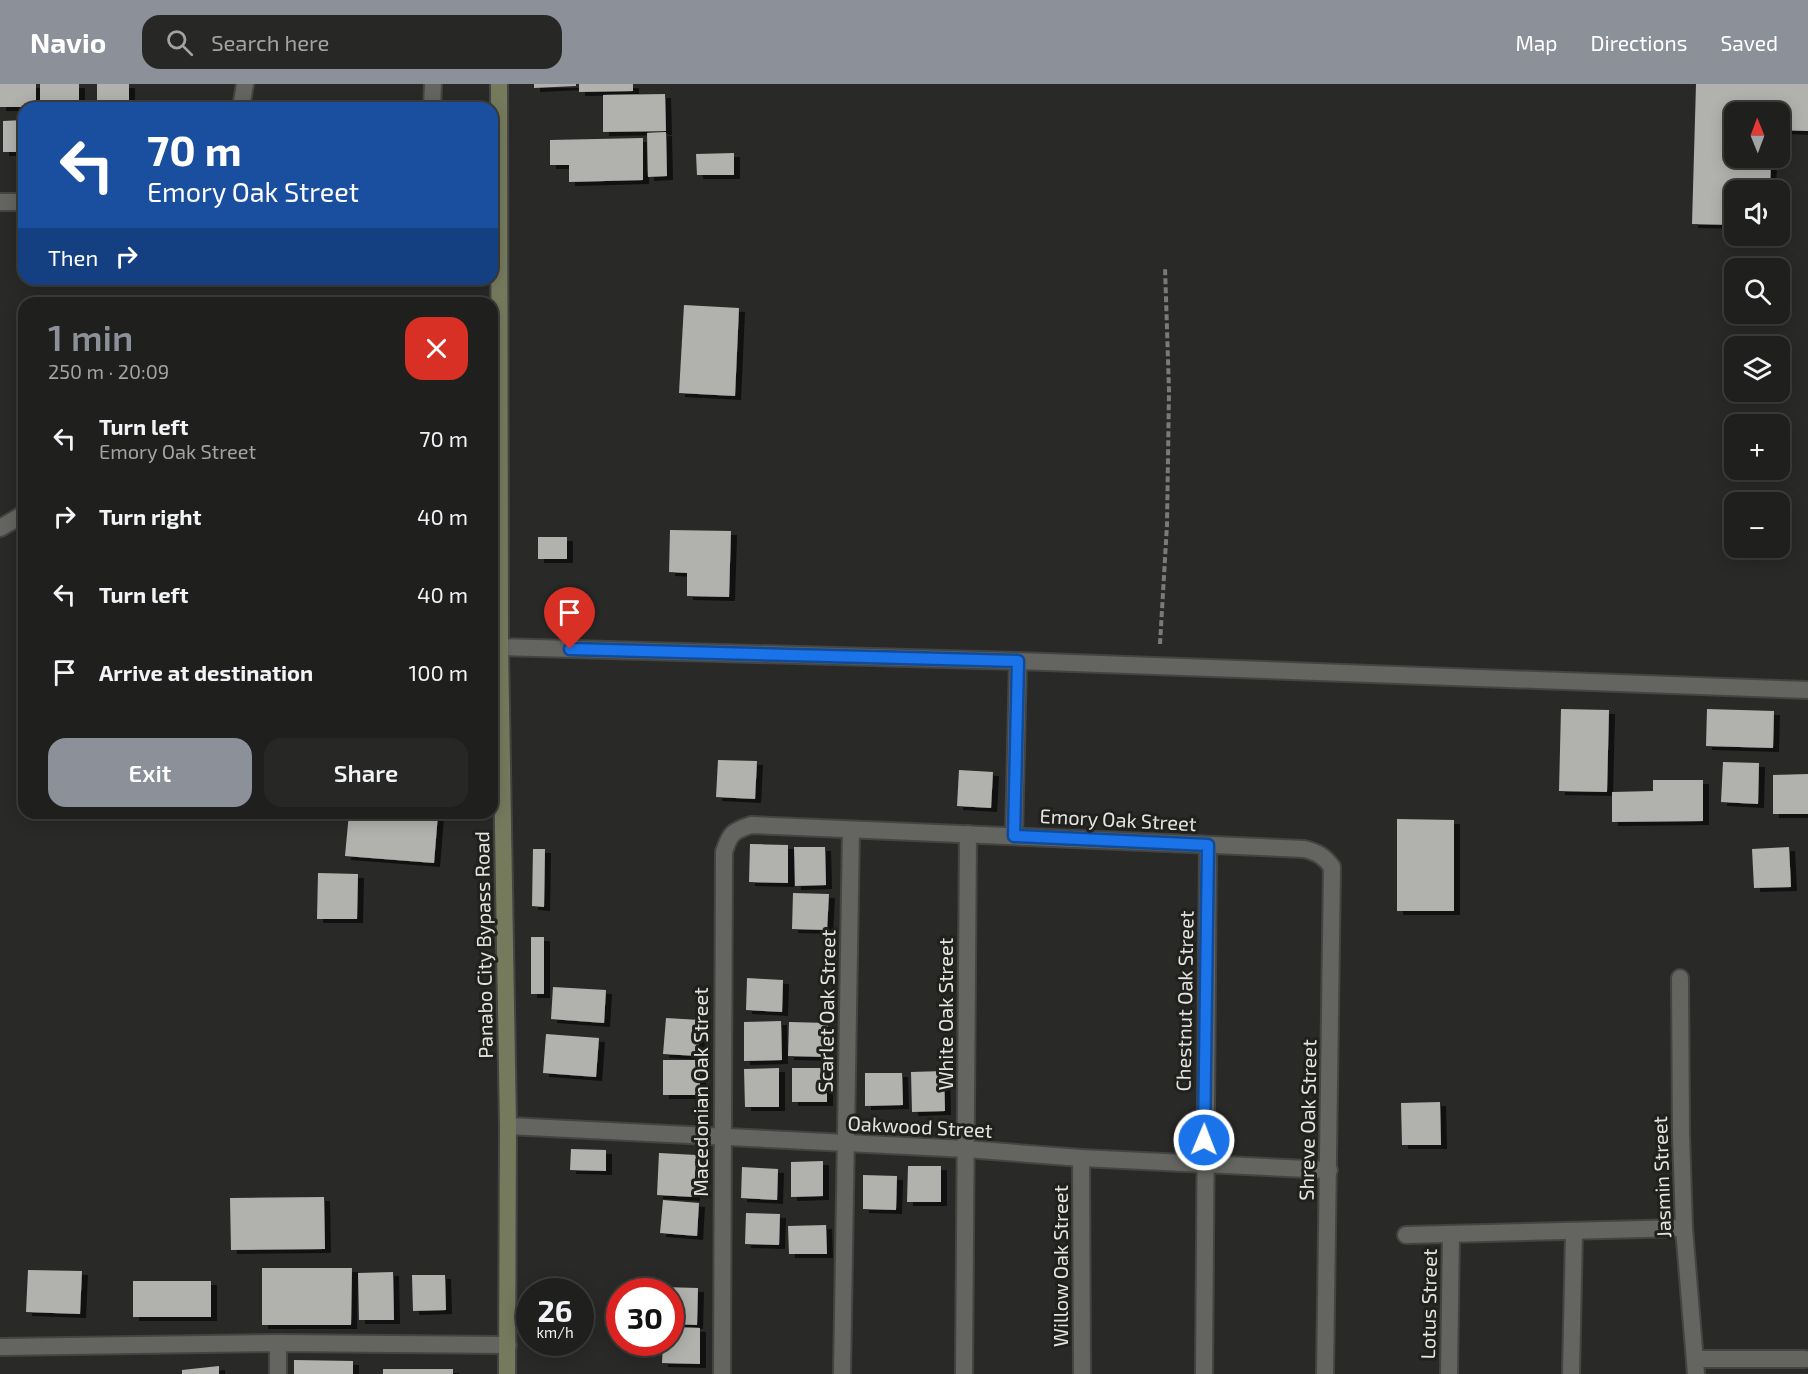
<!DOCTYPE html>
<meta charset="utf-8">
<style>
:root{--surface:#1f201d;--page:#272826;--text:#f1f3f6;--muted:#a1a3a4;--line:#3c3e3b;--accent:#8c9099}
body{margin:0;font-family:"Exo 2",sans-serif;background:var(--page);color:var(--text);height:100vh;display:flex;flex-direction:column;font-size:22px;white-space:nowrap}
*{box-sizing:border-box;margin:0}
p{font-size:20px;color:var(--muted)}
.icon{flex:none;width:33px;height:33px;fill:none;stroke:currentColor;stroke-width:2;stroke-linecap:round;stroke-linejoin:round}
.map{position:relative;flex:1;overflow:hidden}
.drawer{position:absolute;left:18px;top:213px;width:480px;height:522px;display:flex;flex-direction:column;background:var(--surface);border-radius:18px;box-shadow:0 3px 15px #0003,0 0 0 2px var(--line)}
.drawer>*{flex:none}
.top-card{position:absolute;left:18px;top:18px;width:480px;height:183px;border-radius:18px;box-shadow:0 3px 15px #0003,0 0 0 2px var(--line);background:#1a4fa0;color:#fff;overflow:hidden}
.needle{width:39px;rotate:359deg}
.tools{position:absolute;left:1724px;top:18px;display:grid;gap:12px}
.tools a{display:grid;place-items:center;width:66px;height:66px;border-radius:12px;background:var(--surface);box-shadow:0 3px 15px #0003,0 0 0 2px var(--line);font-size:30px}
.speed{position:absolute;left:516px;top:1194px;display:flex;gap:12px;font-size:30px;font-weight:700;text-align:center}
.speed>*{display:grid;place-content:center;width:78px;height:78px;border-radius:50%;background:var(--surface);box-shadow:0 3px 15px #0003,0 0 0 2px var(--line);line-height:1}
.speed small{font-size:15px;font-weight:400}
.speed .limit{border:9px solid #d22;background:#fff;color:#111}
.pin{position:absolute;display:grid;place-items:center;width:51px;height:51px;color:#fff;margin:-62px -26px;border-radius:50% 50% 50% 0;rotate:-45deg;box-shadow:0 0 6px #0007}
.pin .icon{rotate:45deg}
.me{position:absolute;width:66px;margin:-33px;rotate:1deg;stroke-linejoin:round;filter:drop-shadow(0 0 4px #0008)}
.turn{display:flex;align-items:center;gap:21px;height:126px;padding:0 30px;font-size:27px}
.turn .icon{width:78px;height:78px;stroke-width:2.5}
.turn b{display:block;font-size:42px;line-height:51px}
.then{display:flex;align-items:center;height:57px;padding:0 30px;background:#0003;gap:12px;font-size:22px}
.round{display:grid;place-items:center;flex:none;width:63px;height:63px;border-radius:18px;background:var(--page)}
.head{display:flex;align-items:center;justify-content:space-between;height:102px;padding:0 30px}
h1{font-size:36px;font-weight:600;line-height:45px;color:var(--accent)}
.primary-button{display:flex;gap:12px;margin-top:auto;padding:12px 30px}
.primary-button a{flex:1;height:69px;border-radius:18px;background:var(--accent);color:#fff;font-size:24px;font-weight:600;line-height:69px;text-align:center}
.primary-button a+a{background:var(--page);color:var(--text)}
ul{padding:0;list-style:none}
li{display:flex;align-items:center;gap:18px;height:78px;padding:0 30px}
li div{flex:1}
li b{display:block;font-size:22px}
li em{font-style:normal}
header{display:flex;align-items:center;gap:36px;box-sizing:border-box;height:84px;padding:0 30px;background:var(--accent);color:#fff}
header strong{font-size:28px}
nav{display:flex;gap:33px;margin-inline-start:auto;font-size:21px}
.search{width:420px;height:54px;background:var(--page);display:flex;align-items:center;gap:15px;box-sizing:border-box;padding:0 21px;border-radius:18px;color:var(--muted);font-size:22px}
.map>svg:first-child{display:block}
</style>
<header>
<strong>Navio</strong>
<div class="search"><svg class="icon" aria-label="search" viewBox="0 0 24 24"><circle cx="10" cy="10" r="6"/><path d="M15 15l6 6"/></svg>Search here</div>
<nav><a>Map</a><a>Directions</a><a>Saved</a></nav>
</header>
<div class="map">
<svg width="1808" height="1290" viewBox="0 0 1808 1290">
<defs>
<filter id="shadow"><feDropShadow dx="6" dy="4" stdDeviation="0" flood-color="#0009"/></filter>
</defs>
<rect width="100%" height="100%" fill="#292a27"/>
<g fill="#b1b2ad" filter="url(#shadow)">
<rect x="0" y="0" width="36" height="23"/>
<path d="M40,0H79V23L40,24Z"/>
<rect x="97" y="0" width="32" height="20"/>
<path d="M534,0H576V2L534,4Z"/>
<path d="M579,0H633V7L579,8Z"/>
<path d="M1696,0H1808V47L1779,46V28H1734V74H1771L1770,106H1734V141L1692,140Z"/>
<path d="M665,10L666,47L603,48V11Z"/>
<path d="M174,21L227,22V24H174Z"/>
<path d="M24,36V68H3V37Z"/>
<path d="M666,48L667,92L648,93L647,49Z"/>
<path d="M643,54V96L569,98V81H550V56Z"/>
<path d="M734,69V91H697L696,70Z"/>
<path d="M684,221L739,224L735,312L679,309Z"/>
<path d="M670,446L731,447L729,513L687,512V489L669,488Z"/>
<rect x="538" y="453" width="29" height="22"/>
<path d="M23,546L24,547V582L16,581Z"/>
<path d="M1561,625L1609,626L1607,708L1559,707Z"/>
<path d="M1707,625L1774,627L1773,664L1706,662Z"/>
<path d="M718,676L757,677L755,715L716,713Z"/>
<path d="M1723,678L1759,679L1758,720L1721,718Z"/>
<path d="M959,686L993,688L991,724L957,722Z"/>
<path d="M1808,690V730H1773V691Z"/>
<path d="M1653,696H1703V737L1612,738V708L1653,707Z"/>
<path d="M349,729L438,730L434,779L345,772Z"/>
<path d="M1397,735L1454,736V827H1397Z"/>
<path d="M750,760L788,761V799L749,798Z"/>
<path d="M794,763H825L826,801L795,802Z"/>
<path d="M1789,763L1791,803L1754,804L1752,765Z"/>
<path d="M533,765H545L544,823L532,822Z"/>
<path d="M318,789L358,790L357,835H317Z"/>
<path d="M793,809L829,810L827,846L792,845Z"/>
<rect x="531" y="853" width="13" height="57"/>
<path d="M747,894L783,896L782,928L746,926Z"/>
<path d="M553,903L606,906L604,939L551,935Z"/>
<path d="M666,934L700,936L698,972L663,970Z"/>
<path d="M781,937L782,976L744,977V938Z"/>
<path d="M789,938L828,939L827,973L788,972Z"/>
<path d="M546,950L599,954L596,993L543,989Z"/>
<rect x="663" y="976" width="37" height="35"/>
<path d="M779,984V1023H745L744,985Z"/>
<rect x="792" y="984" width="35" height="34"/>
<path d="M944,987L945,1027L912,1028L911,988Z"/>
<path d="M865,989H902L903,1021L865,1022Z"/>
<path d="M1440,1018L1441,1061H1402L1401,1019Z"/>
<path d="M571,1065L606,1066V1087L570,1086Z"/>
<path d="M659,1069L696,1071L694,1113L657,1111Z"/>
<path d="M823,1077V1112L791,1113V1078Z"/>
<path d="M908,1082H941V1118H907Z"/>
<path d="M742,1083L778,1085L777,1116L741,1114Z"/>
<path d="M863,1091L897,1092L896,1126L863,1125Z"/>
<path d="M324,1113L325,1165L231,1166L230,1114Z"/>
<path d="M663,1116L699,1119L697,1152L660,1149Z"/>
<path d="M746,1129L780,1130L779,1161L745,1160Z"/>
<path d="M826,1141L827,1170H789L788,1142Z"/>
<path d="M262,1184H352L351,1241H262Z"/>
<path d="M28,1186L82,1187L80,1230L26,1228Z"/>
<path d="M393,1188L394,1236H359L358,1189Z"/>
<path d="M412,1191H445L446,1226L413,1227Z"/>
<rect x="133" y="1197" width="78" height="36"/>
<path d="M662,1203L698,1204L697,1241L670,1240V1208H662Z"/>
<path d="M670,1243L700,1244V1280L662,1279L663,1258H670Z"/>
<path d="M294,1276L353,1277V1290H294Z"/>
<path d="M219,1282V1290H182V1286Z"/>
<rect x="383" y="1285" width="70" height="5"/>
</g>
<g fill="none" stroke-linecap="round" stroke-linejoin="round">
<g stroke="#444542" stroke-width="20">
<path id="service" d="M432,24L433,0"/>
</g>
<g stroke="#444542" stroke-width="20">
<g id="minor">
<path d="M241,24L245,0"/>
<path d="M0,118H24"/>
<path d="M0,444L24,430"/>
<path d="M500,563L1018,577L1808,606"/>
<path d="M1014,752L1018,577"/>
<path d="M1680,894L1681,1050L1684,1144L1696,1290"/>
<path d="M508,1042L966,1065L1081,1074L1329,1086"/>
<path d="M1081,1074L1082,1290"/>
<path d="M1406,1151L1684,1144"/>
<path d="M278,1259V1290"/>
<path d="M0,1263L278,1259L508,1261"/>
<path d="M1696,1275H1805"/>
<path d="M722,1290L724,768C730,749 733,747 751,741L1304,765C1317,768 1324,772 1332,783L1325,1290"/>
<path d="M842,1290L851,746"/>
<path d="M964,1290L968,750"/>
<path d="M1204,1290L1208,761"/>
<path d="M1449,1290L1451,1150"/>
<path d="M1571,1290L1574,1148"/>
</g>
</g>
<g stroke="#444542" stroke-width="20">
<path id="secondary" d="M499,0L500,563L508,1042L507,1290"/>
</g>
<path stroke="#7a7a78" stroke-width="4" stroke-dasharray="6 3" stroke-linecap="butt" d="M1160,560L1167,441L1169,306L1165,183"/>
<use href="#service" stroke="#646460" stroke-width="16"/>
<use href="#minor" stroke="#646460" stroke-width="16"/>
<use href="#secondary" stroke="#767a5d" stroke-width="16"/>
</g>
<g fill="none" stroke-linecap="round" stroke-linejoin="round">
<g stroke="#114b97" stroke-width="15">
<path id="route" d="M570,565L1018,577L1014,752L1208,761L1204,1056"/>
</g>
<use href="#route" stroke="#1a73e8" stroke-width="10"/>
</g>
<g text-anchor="middle" stroke-width="6" stroke-linejoin="round" paint-order="stroke">
<g font-size="20" fill="#e4e4e2" stroke="#20201d">
<text transform="translate(1118 736) rotate(3)" y="7">Emory Oak Street</text>
<text transform="translate(484 861) rotate(-91)" y="7">Panabo City Bypass Road</text>
<text transform="translate(1185 917) rotate(-89)" y="7">Chestnut Oak Street</text>
<text transform="translate(827 927) rotate(-89)" y="7">Scarlet Oak Street</text>
<text transform="translate(946 930) rotate(-90)" y="7">White Oak Street</text>
<text transform="translate(701 1008) rotate(-90)" y="7">Macedonian Oak Street</text>
<text transform="translate(1308 1036) rotate(-89)" y="7">Shreve Oak Street</text>
<text transform="translate(920 1043) rotate(3)" y="7">Oakwood Street</text>
<text transform="translate(1662 1093) rotate(-92)" y="7">Jasmin Street</text>
<text transform="translate(1061 1182) rotate(-90)" y="7">Willow Oak Street</text>
<text transform="translate(1429 1220) rotate(-89)" y="7">Lotus Street</text>
</g>
</g>
</svg>
<div class="tools">
<a><svg class="needle" viewBox="-14 -14 28 28"><path d="M0-13l5 13h-10z" fill="#e53935"/><path d="M0 13l5-13h-10z" fill="#a1a3a4"/></svg></a>
<a><svg class="icon" aria-label="sound" viewBox="0 0 24 24"><path d="M4 9h4l5-4v14l-5-4H4zM17 9q2 3 0 6"/></svg></a>
<a><svg class="icon" aria-label="search" viewBox="0 0 24 24"><circle cx="10" cy="10" r="6"/><path d="M15 15l6 6"/></svg></a>
<a><svg class="icon" aria-label="layers" viewBox="0 0 24 24"><path d="M12 4l9 5-9 5-9-5zM3 14l9 5 9-5"/></svg></a>
<a>+</a>
<a>−</a>
</div>
<div class="speed"><div>26<small>km/h</small></div><div class="limit">30</div></div>
<div class="pin" style="left:570px;top:565px;background:#d93025"><svg class="icon" aria-label="arrive" viewBox="0 0 24 24"><path d="M6 21V4h12l-3 4 3 4H6"/></svg></div>
<svg class="me" style="left:1204px;top:1056px" viewBox="-20 -20 40 40"><circle r="17" fill="#1a73e8" stroke="#fff" stroke-width="3"/><path d="M0-11L8 9 0 5-8 9z" fill="#fff"/></svg>
<div class="top-card">
<div class="turn"><svg class="icon" aria-label="left" viewBox="0 0 24 24"><path d="M17 20v-9H6M10 6l-5 5 5 5"/></svg><div><b>70 m</b>Emory Oak Street</div></div>
<div class="then">Then<svg class="icon" aria-label="right" viewBox="0 0 24 24"><path d="M7 20v-9h11M14 6l5 5-5 5"/></svg></div>
</div>
<section class="drawer">
<div class="head"><div><h1>1 min</h1><p>250 m · 20:09</p></div><a class="round" style="background:#d93025;color:#fff"><svg class="icon" aria-label="close" viewBox="0 0 24 24"><path d="M6 6l12 12M18 6L6 18"/></svg></a></div>
<ul>
<li><svg class="icon" aria-label="left" viewBox="0 0 24 24"><path d="M17 20v-9H6M10 6l-5 5 5 5"/></svg><div><b>Turn left</b><p>Emory Oak Street</p></div><em>70 m</em></li>
<li><svg class="icon" aria-label="right" viewBox="0 0 24 24"><path d="M7 20v-9h11M14 6l5 5-5 5"/></svg><div><b>Turn right</b></div><em>40 m</em></li>
<li><svg class="icon" aria-label="left" viewBox="0 0 24 24"><path d="M17 20v-9H6M10 6l-5 5 5 5"/></svg><div><b>Turn left</b></div><em>40 m</em></li>
<li><svg class="icon" aria-label="arrive" viewBox="0 0 24 24"><path d="M6 21V4h12l-3 4 3 4H6"/></svg><div><b>Arrive at destination</b></div><em>100 m</em></li>
</ul>
<div class="primary-button"><a>Exit</a><a>Share</a></div>
</section>
</div>
